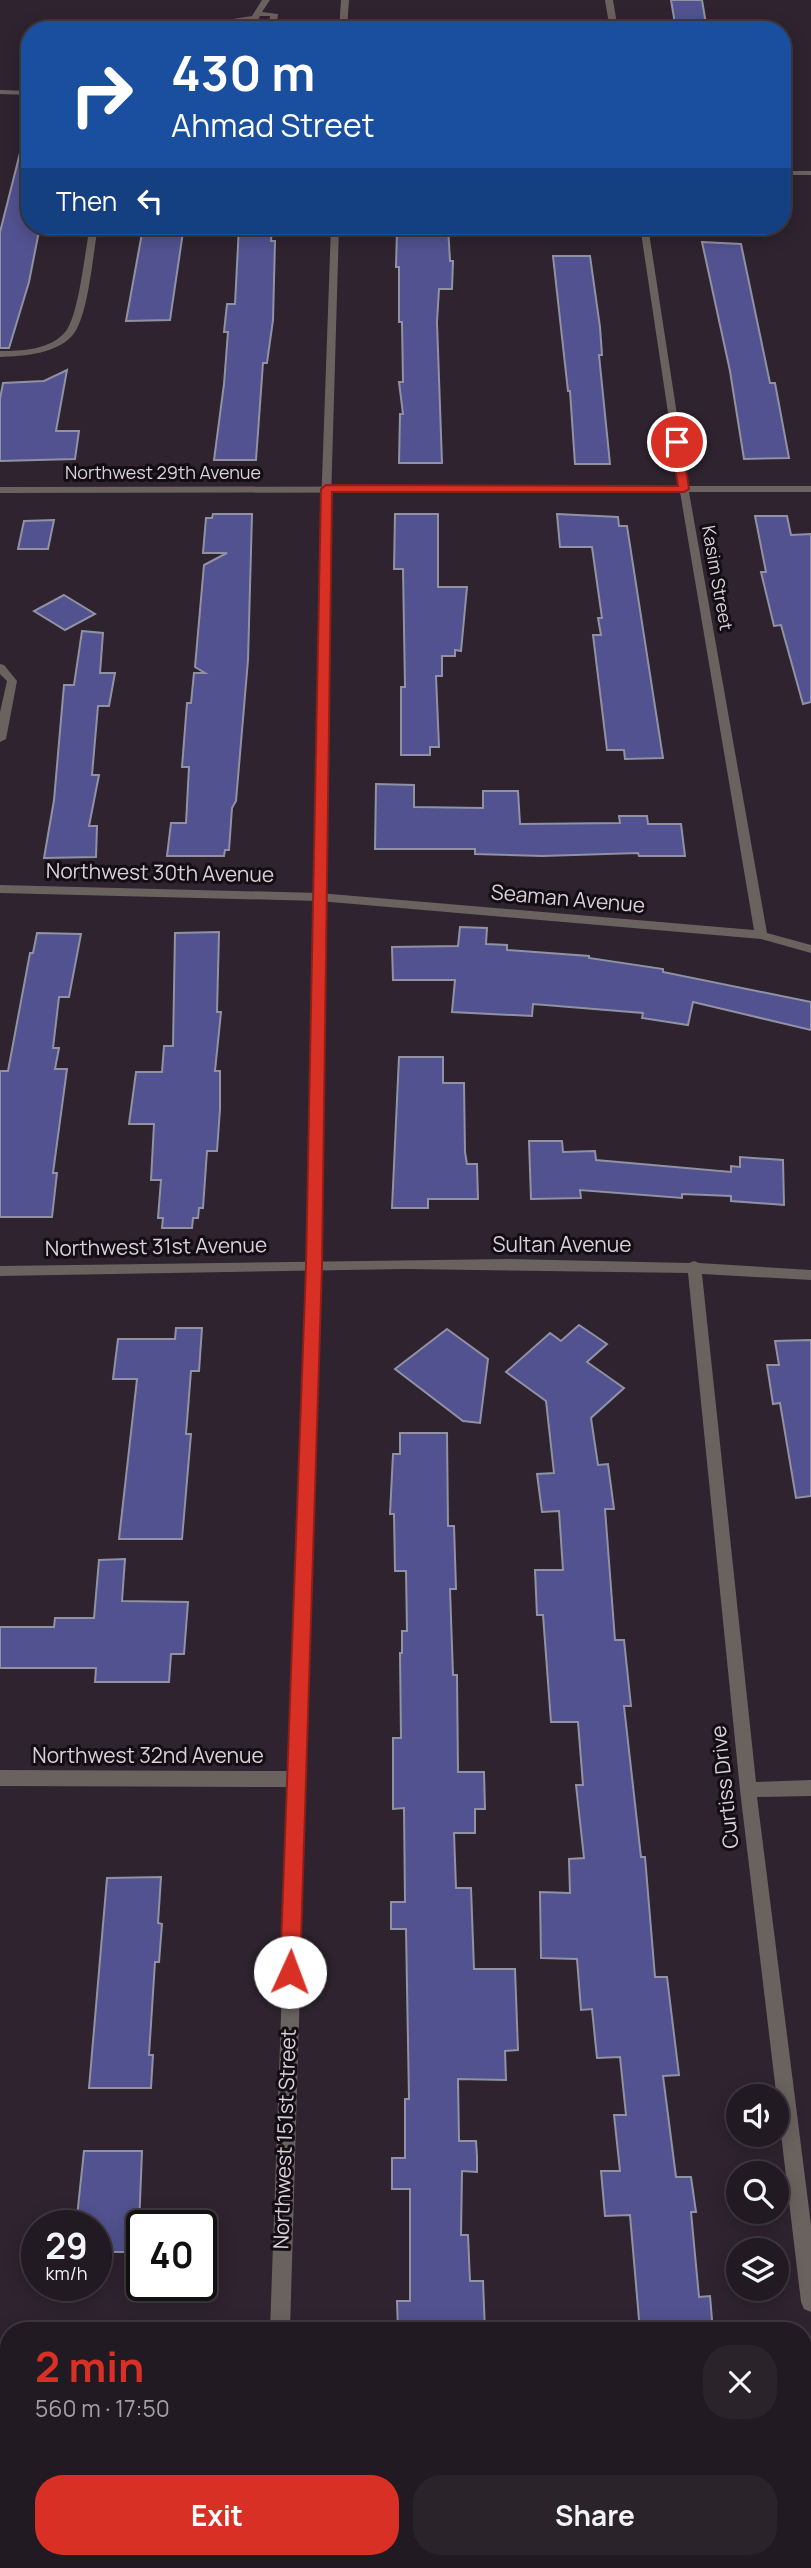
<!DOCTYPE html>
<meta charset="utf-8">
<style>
:root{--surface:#221a22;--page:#2a232a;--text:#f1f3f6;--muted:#a2a1a5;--line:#3f3840;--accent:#d93025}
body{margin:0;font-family:Manrope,sans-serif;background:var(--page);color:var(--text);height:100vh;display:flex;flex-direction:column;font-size:26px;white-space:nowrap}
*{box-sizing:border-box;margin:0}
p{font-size:23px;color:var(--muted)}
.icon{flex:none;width:38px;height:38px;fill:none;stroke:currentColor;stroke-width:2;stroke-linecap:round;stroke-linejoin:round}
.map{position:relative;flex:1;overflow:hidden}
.side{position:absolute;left:0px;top:2322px;width:812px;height:247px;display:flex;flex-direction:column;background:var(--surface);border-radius:28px 28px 0 0;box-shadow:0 4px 18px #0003,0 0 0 2px var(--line)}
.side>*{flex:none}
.hud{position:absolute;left:21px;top:21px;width:770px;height:214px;border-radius:28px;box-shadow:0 4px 18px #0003,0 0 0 2px var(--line);background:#1a4fa0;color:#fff;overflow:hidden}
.buttons{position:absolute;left:726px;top:2084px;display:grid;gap:14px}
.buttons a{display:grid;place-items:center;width:63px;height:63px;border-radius:50%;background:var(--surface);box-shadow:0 4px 18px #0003,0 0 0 2px var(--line);font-size:35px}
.speed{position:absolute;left:21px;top:2210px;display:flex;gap:14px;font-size:35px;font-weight:700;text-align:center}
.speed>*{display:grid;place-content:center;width:91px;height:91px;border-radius:50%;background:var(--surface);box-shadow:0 4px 18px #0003,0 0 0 2px var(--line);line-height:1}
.speed small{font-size:18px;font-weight:400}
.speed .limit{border:4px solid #111;border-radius:10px;background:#fff;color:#111}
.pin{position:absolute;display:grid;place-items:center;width:60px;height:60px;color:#fff;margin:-30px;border:4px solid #fff;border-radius:50%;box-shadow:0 2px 7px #0007}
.me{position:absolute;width:77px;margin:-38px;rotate:2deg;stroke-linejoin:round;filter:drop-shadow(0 0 5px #0008)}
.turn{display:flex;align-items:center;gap:24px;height:147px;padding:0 35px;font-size:32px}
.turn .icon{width:91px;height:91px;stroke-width:2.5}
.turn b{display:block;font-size:49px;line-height:60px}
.then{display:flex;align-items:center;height:66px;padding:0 35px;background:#0003;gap:14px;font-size:26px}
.round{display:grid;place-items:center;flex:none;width:74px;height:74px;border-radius:28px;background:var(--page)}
.head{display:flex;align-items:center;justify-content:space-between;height:119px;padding:0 35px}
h1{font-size:42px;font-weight:700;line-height:52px;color:var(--accent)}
.action{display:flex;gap:14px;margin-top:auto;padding:14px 35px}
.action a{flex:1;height:80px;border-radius:28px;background:var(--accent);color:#fff;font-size:28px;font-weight:700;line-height:80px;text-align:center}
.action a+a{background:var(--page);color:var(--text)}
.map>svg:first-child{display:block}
</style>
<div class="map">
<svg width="811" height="2568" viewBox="0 0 811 2568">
<rect width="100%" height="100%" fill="#2e232e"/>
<g fill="#51528f" stroke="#9092a3" stroke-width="2">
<path d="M671,0H702L707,30H676Z"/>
<path d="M20,153L30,154V226H40L29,282L9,348H0V232Z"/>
<path d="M239,226H272L271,241H275L273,320L267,363H263L256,460H214L224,384L228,332H224L227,304H235Z"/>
<path d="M399,226H448L450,261H453L452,289H439L437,322L442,463H399L400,414H403L399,382H403L402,322H399V267H396L397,229Z"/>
<path d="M183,232L170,320L126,321L142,233Z"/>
<path d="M702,242L741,244L770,383H775L789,458L744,459L730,371Z"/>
<path d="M553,256H590L600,327L602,355H599L610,464H575L570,391H568Z"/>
<path d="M67,370L56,431H79L75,459L0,461V399L3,383L44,381Z"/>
<path d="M213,514H252L248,660L236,801L232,808L229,850H225L224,856H167L171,823H186L189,767H182L187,703H191L194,673H205L195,667L204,565L227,553H203L206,518H212Z"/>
<path d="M395,514H438V587H467L461,651L455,650V656H442V676H436L439,747H430V755H401V687H405L403,569H394Z"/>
<path d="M557,514L618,517L619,526H627L663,758L625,759L624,750H607L593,635H601L598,618H602L592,547H560Z"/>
<path d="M755,516H787L791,535L811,534V702L803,704L781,625L774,626L761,572H766Z"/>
<path d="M54,520L48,549H18L24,521Z"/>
<path d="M64,595L95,614L65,630L34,611Z"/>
<path d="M82,631L103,633L100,673H115L109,706H98L92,775H99L89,826H97L96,857L44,858L54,800L64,685H74Z"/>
<path d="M376,784L414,785V807L483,808V791H518L520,824L620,823L619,816H647L648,824H681L685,856H639L638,853L542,856L475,854V849H375Z"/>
<path d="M460,927L487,928L486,944L507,945V950L589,956V958L663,969V972L811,1002V1030L693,1002L688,1025L642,1018L643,1013L533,1004L532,1016L452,1012L455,980H393L392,947L458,946Z"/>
<path d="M219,932L217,1012H221L215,1071H220V1109L217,1151H207L203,1208H199L198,1218H193L192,1228H162L163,1218H158L161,1180H151L154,1124H129L136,1072H162L164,1046H173L175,933Z"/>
<path d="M37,933L81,934L69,997H59L53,1048H59L55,1069H67L53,1173H57L52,1217H0V1071H8L30,953H33Z"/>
<path d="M399,1057H443V1083H464L465,1152L467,1164H477L478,1199H428V1208H392Z"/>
<path d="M529,1141H562L563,1152L595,1151L596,1160L731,1172V1166L740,1167V1157L783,1160L784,1205L731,1201V1196L682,1194V1198L580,1190L581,1198L531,1199Z"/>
<path d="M579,1325L607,1344L587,1362L624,1388L591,1418L598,1465L608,1464L614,1509H605L615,1640H624L631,1706H624L641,1857H645L655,1977H667L679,2075L663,2076L676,2177H691L696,2212H691L699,2297L710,2296L713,2331H640L630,2215L605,2216L601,2171H620L614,2115H626L620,2057L597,2058L592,2009L581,2010L577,1959L541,1958L540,1892L570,1893L569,1859L584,1858L576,1785H583L578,1722H551L543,1615H537L535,1570H563L559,1511L542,1512L537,1474L554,1473L546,1401L506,1372L550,1333L561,1341Z"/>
<path d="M176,1328H202L199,1371H191L186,1434H191L182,1539H119L137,1379H113L118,1339H175Z"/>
<path d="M447,1329L488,1359L480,1423L463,1421L395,1369Z"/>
<path d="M811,1340V1496L796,1498L780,1403L773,1404L767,1365H779L775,1341Z"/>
<path d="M400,1433H447L448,1526H454L456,1589H450L453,1675H457L458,1772H484L485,1809H475V1833H454L456,1888H471L474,1969H515L518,2050L505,2051L506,2080L458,2079L459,2141H476L477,2156V2172L462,2171L461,2235H468L470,2281H483L485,2331H398L397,2301H410V2189H392V2158H405V2099H409L406,1929H391V1902H405L404,1808L393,1809V1738H401L400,1653H402V1631H407L406,1571H395L394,1514H390L393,1454H400Z"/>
<path d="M125,1559L122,1601L188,1602L184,1654H171L169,1682H95L96,1668H0V1627H54L55,1618H94L99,1560Z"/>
<path d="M161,1877L158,1923L162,1924L159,1962H155L149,2055H153L151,2088H89L107,1878Z"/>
<path d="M84,2151H142L138,2252H96V2226H76Z"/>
</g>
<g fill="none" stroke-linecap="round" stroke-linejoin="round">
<path fill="#69625e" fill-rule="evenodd" d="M262,0H270L262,12L278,14L276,30H268L270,16H260L258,20L205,30L207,23L252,16Z"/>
<g fill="#69625e" fill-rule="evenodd">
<path d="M605,0H613L618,30H610Z"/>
<path d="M0,90L30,91V95L0,94Z"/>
<rect x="782" y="171" width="29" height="4"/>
<path d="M90,226H98C93,253 89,310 75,332C60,354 24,356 0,357V351C21,351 51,350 66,331C79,314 85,250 90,226Z"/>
<path d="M640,226H648L688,486H811V492H689L767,933L811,945V953L761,939L319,901L0,893V885L319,893L754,930L680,492L0,493V487L679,486Z"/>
<path d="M0,664L4,665L17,681L6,739L0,742V712L7,681L0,674Z"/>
<path d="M508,1259L689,1263L694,1261L699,1263L811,1270V1280L702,1274L756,1782L811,1780V1796L757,1797L811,2225V2312L804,2309L801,2302L740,1790L688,1273L406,1269L0,1276V1266Z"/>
</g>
<g fill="#69625e" fill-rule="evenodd">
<path d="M341,0H349L347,30H339Z"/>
<path d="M331,226H339L330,536L321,1266L290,2331H270L289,1787L0,1786V1770L290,1771L307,1266L320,536Z"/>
<rect x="263" y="2560" width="20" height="8"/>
</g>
</g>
<path fill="#d93025" stroke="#8d1f18" stroke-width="2" d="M677,438L682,442L689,489L684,492H332L322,1266L300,1972L297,1979L290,1982L283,1979L280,1972L306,1266L321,489L326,485L678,486L671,442Z"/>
<g text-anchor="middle" stroke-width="6" stroke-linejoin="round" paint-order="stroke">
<g font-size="18" fill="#d9d1d9" stroke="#130e13">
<text x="163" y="479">Northwest 29th Avenue</text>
<text transform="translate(717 578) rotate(80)" y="6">Kasim Street</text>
</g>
<g font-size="21" fill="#d9d1d9" stroke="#130e13">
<text transform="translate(160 873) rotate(1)" y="7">Northwest 30th Avenue</text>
<text transform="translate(568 899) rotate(5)" y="7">Seaman Avenue</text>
<text x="562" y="1252">Sultan Avenue</text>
<text transform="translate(156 1247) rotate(-1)" y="7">Northwest 31st Avenue</text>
<text x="148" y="1763">Northwest 32nd Avenue</text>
<text transform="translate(725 1787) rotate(-96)" y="7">Curtiss Drive</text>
<text transform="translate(285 2139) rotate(-88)" y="7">Northwest 151st Street</text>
</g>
</g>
</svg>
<div class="buttons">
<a><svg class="icon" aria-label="sound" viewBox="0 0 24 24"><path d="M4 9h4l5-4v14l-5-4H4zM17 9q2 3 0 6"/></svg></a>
<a><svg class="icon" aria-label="search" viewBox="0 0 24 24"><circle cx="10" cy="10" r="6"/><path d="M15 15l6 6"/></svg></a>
<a><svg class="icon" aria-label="layers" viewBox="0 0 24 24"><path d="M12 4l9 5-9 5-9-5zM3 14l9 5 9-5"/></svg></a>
</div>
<div class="speed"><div>29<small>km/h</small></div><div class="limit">40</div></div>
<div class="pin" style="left:677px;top:442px;background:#d93025"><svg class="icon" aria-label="arrive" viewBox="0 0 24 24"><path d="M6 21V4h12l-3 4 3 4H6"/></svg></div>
<svg class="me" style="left:290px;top:1972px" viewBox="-20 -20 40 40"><circle r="19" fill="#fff"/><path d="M0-13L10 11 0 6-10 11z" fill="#d93025"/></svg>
<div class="hud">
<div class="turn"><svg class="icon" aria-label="right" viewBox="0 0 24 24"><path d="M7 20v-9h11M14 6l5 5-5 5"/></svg><div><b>430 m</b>Ahmad Street</div></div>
<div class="then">Then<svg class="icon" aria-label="left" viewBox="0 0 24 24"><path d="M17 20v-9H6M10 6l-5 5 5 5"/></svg></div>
</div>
<section class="side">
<div class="head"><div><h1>2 min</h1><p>560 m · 17:50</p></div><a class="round"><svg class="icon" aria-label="close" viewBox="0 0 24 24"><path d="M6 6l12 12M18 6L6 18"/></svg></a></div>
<div class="action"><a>Exit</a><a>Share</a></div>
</section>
</div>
